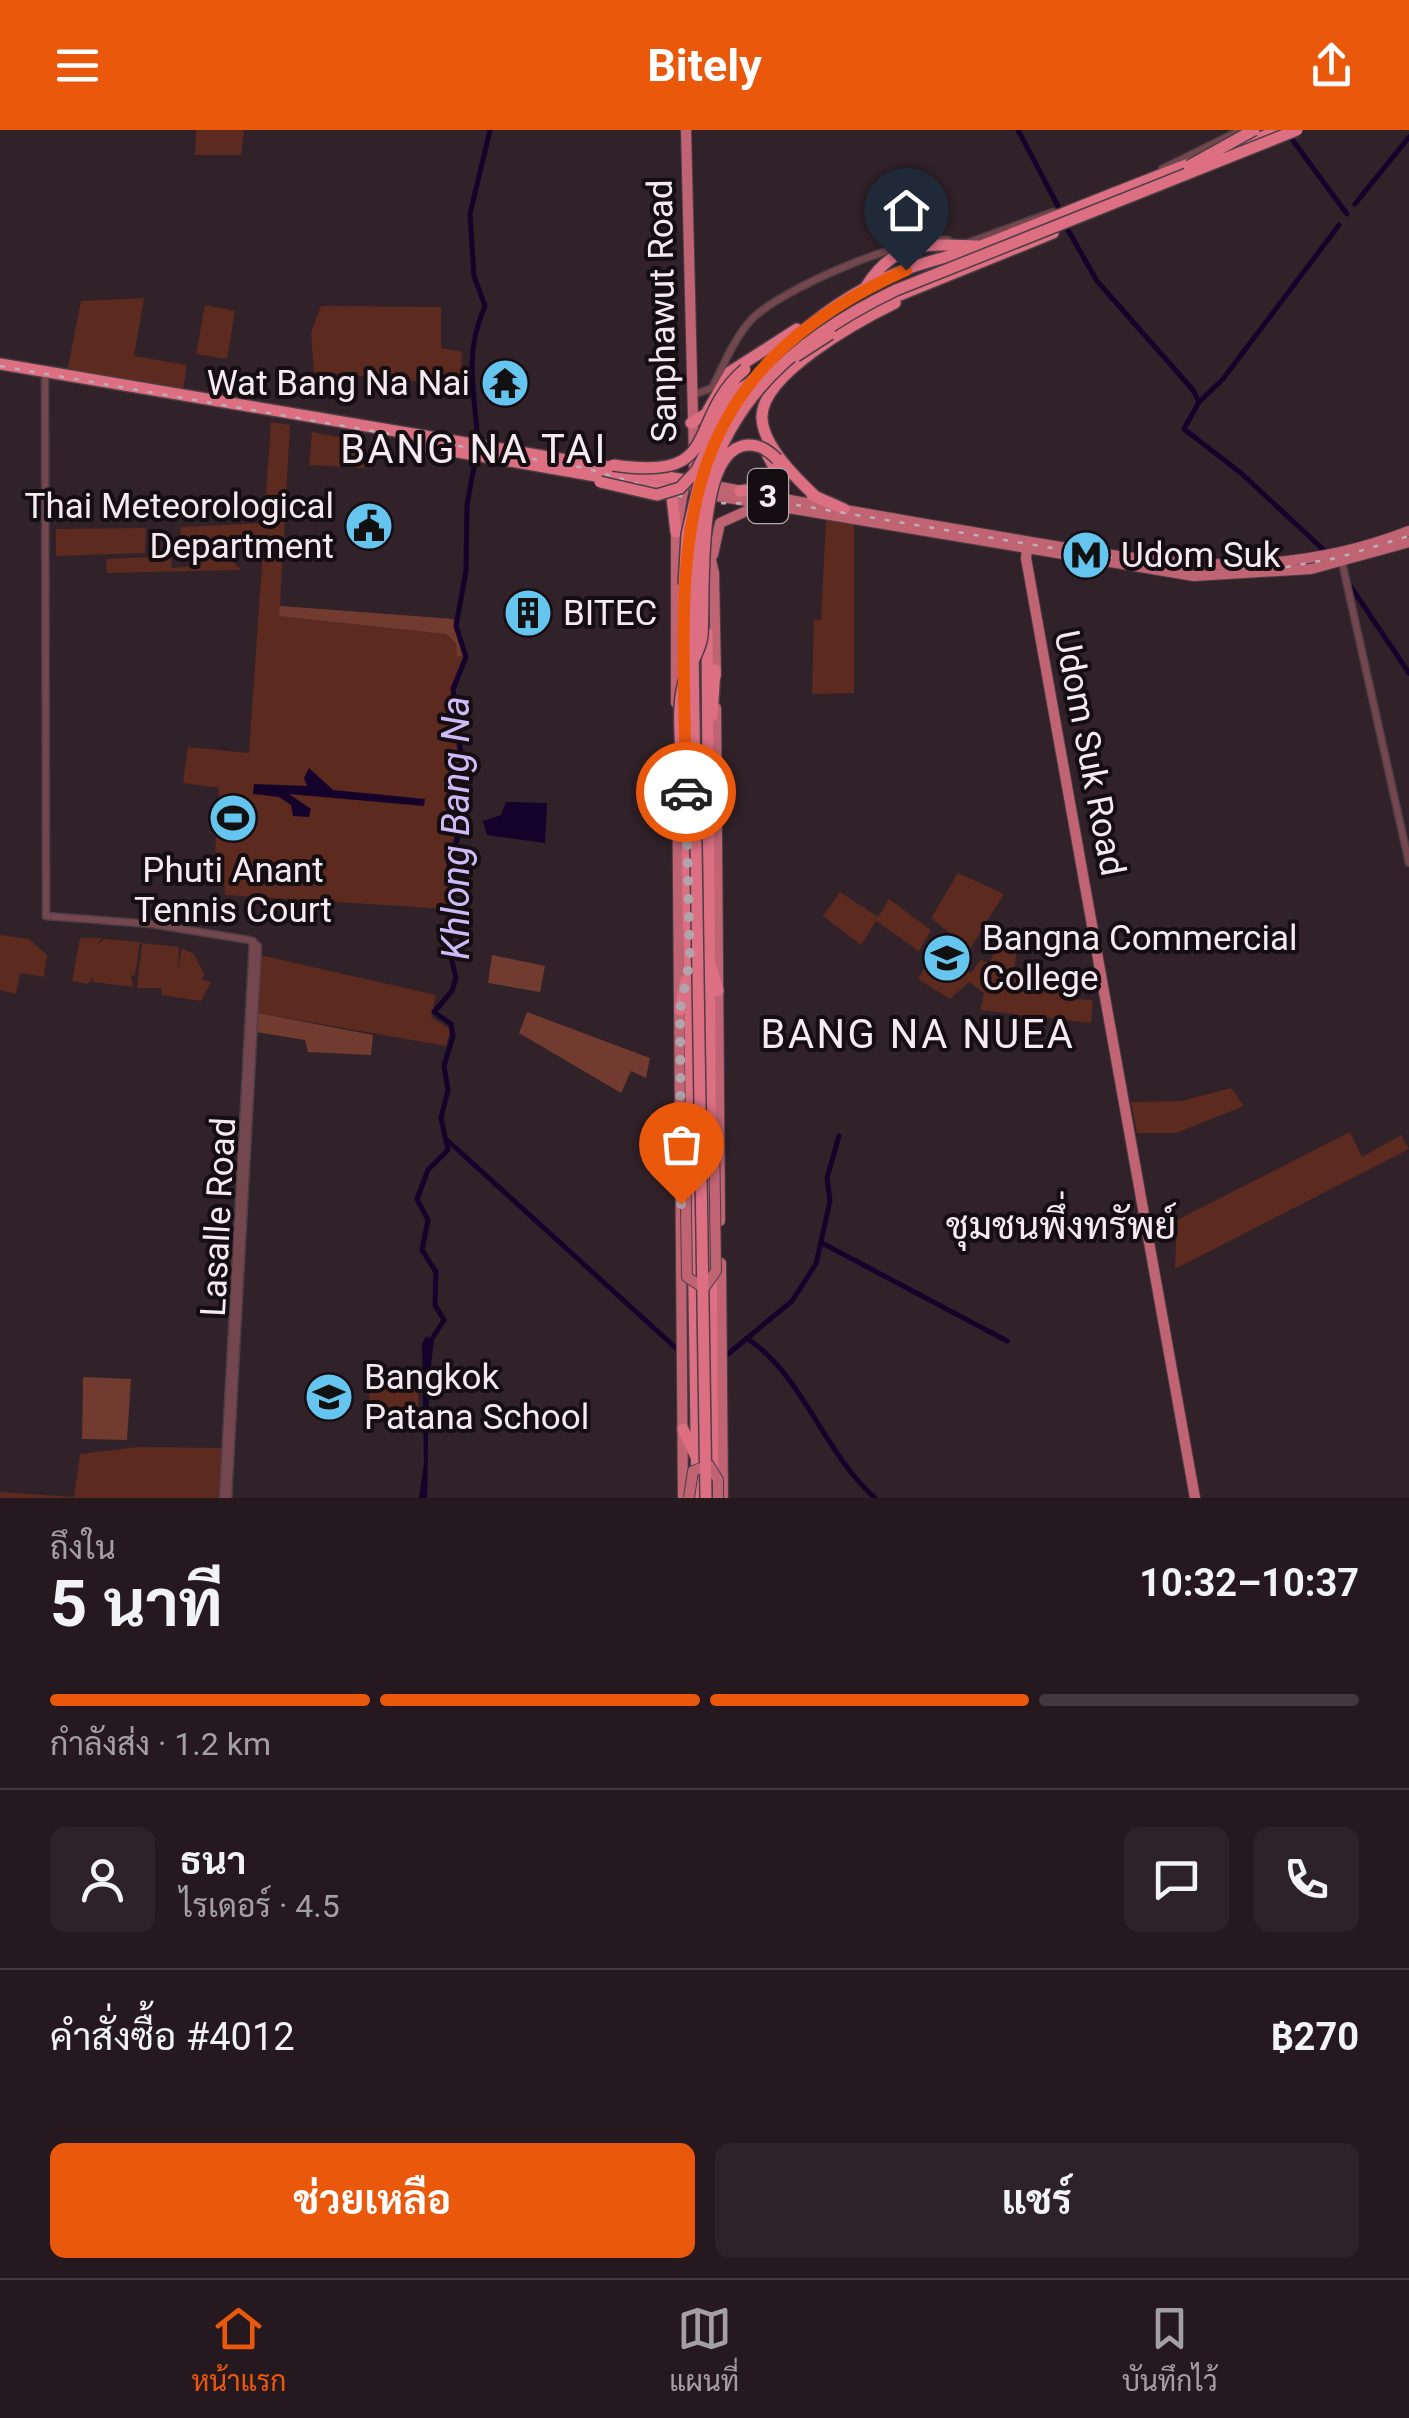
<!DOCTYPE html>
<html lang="th">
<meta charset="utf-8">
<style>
body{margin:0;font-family:Roboto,Sarabun,sans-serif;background:#2d2228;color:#f1f3f6;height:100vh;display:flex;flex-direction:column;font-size:38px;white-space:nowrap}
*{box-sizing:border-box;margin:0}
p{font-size:32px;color:#a3a0a4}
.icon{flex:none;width:55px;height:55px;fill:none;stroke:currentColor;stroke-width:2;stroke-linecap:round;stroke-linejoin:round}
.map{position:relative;height:1368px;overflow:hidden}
.side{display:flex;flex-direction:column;background:#25191f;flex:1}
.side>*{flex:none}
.pin{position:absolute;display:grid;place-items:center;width:85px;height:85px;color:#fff;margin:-102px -42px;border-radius:50% 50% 50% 0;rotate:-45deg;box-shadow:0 0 10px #0007}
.pin .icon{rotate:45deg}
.courier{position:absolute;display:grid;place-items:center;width:100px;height:100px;margin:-50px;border:8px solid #ea580c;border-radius:50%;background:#fff;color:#222;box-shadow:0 2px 12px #0007}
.head em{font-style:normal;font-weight:700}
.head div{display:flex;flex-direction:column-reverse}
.head{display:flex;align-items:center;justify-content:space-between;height:170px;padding:0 50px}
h1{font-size:65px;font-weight:700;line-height:75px}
.bar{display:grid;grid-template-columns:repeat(4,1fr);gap:15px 10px;align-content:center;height:120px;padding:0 50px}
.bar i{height:12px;border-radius:8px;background:#42383d}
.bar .on{background:#ea580c}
.bar p{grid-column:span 4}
.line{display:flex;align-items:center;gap:25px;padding:0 50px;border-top:2px solid #42383d}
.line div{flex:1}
.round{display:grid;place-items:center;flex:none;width:105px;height:105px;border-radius:15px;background:#2d2228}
.primary-button{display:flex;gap:20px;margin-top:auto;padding:20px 50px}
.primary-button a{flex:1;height:115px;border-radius:15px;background:#ea580c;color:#fff;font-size:40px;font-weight:700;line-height:115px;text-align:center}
.primary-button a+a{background:#2d2228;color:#f1f3f6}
header{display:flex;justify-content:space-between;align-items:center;height:130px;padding:0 50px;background:#ea580c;color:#fff;font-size:45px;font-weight:700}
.tabs{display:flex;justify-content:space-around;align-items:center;height:140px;border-top:2px solid #42383d;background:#25191f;font-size:28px;color:#a3a0a4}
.tabs a{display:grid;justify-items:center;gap:5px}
.tabs .on{color:#ea580c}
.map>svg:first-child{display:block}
</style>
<header><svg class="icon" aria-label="menu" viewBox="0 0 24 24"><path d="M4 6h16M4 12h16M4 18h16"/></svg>Bitely<svg class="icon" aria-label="share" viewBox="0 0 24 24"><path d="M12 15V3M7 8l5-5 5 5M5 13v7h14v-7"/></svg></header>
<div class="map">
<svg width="1409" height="1368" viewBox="0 0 1409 1368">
<rect width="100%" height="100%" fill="#312129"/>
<!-- green -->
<path fill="#5c2a1f" d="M196,0H244L241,25H195Z
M144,168L134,226L187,235L183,261L67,242L81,171Z
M205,175L235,181L227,229L196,224Z
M321,176L441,177V218L462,222L460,255L314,242L311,203Z
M271,292L290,295L280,476L453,489L464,525L451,557V590L462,645L454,674L455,704L446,731L451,761L446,779L225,765L222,723L215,722L219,658L183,653L188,617L249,623L263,420L255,415L182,421L180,397L264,393Z
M312,302L365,312L364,338L309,335Z
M826,390L854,394V563L812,564L814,489L821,490Z
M146,398L145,423L56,426V399Z
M226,424L241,440L107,443L106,429L171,426L172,438L192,436L196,425Z
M958,743L1004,764L970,819L931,788Z
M840,762L878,787L889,769L931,800L919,821L876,791L861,815L823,786Z
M0,805L29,809L47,825L44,847L20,843L16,864L0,860Z
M1003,805C1020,811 1016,826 1014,841L1069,847L1071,869L1093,870L1091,893L980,880L984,863L969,852L950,869L918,849L934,822L971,843L980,830L989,833Z
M80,808H102L97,815L104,809L140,812L135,845L131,846L133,857L93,852V847L88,854L72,851Z
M142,813L179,817L178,840L182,818L194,824L204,844L202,850L211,852L201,871L162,865L161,858H137Z
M260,825L436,865L431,887L450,899L446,916L258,883Z
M1231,958L1244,976L1176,1003H1137L1131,972L1181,971Z
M1350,1002L1362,1027L1401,1005L1409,1019L1175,1139L1177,1090Z
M370,1252L418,1254V1280L368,1284Z
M138,1317L223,1318L220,1368H0V1362L74,1367L80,1324Z"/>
<!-- forest -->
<path fill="#713b2f" d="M280,476L453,489L462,525L457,527L456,513L446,504L279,486Z
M492,825L545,836L540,862L488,853Z
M527,882L650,928L646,948L631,941L621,963L519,903Z
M258,883L373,905L371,925L308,922L305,910L256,902Z
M83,1247L131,1249L127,1310L82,1309Z"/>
<!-- water -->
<path fill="#15022b" d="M309,638L333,660L425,669L424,676L289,664L311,679L309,687L293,686L291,675L279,667L253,664L254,654L307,656L304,648Z
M506,672L547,673L545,713L487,705L483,691L501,685Z
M426,1206L434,1211C426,1263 429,1316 427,1368H419L424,1334L422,1214Z"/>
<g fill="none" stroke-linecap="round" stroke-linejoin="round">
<!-- canal -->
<path stroke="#15022b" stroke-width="5" d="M1018,0L1058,76
M1291,8L1347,84
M1355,74L1409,7
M1068,100L1097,151L1193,260L1199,272L1184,299L1241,343L1326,422
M1199,272L1223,249L1339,95
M478,314C475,263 463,225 485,176L474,146L470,84L490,0
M1351,457L1409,543
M447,1010L677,1219
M822,1113L1007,1211
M748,1209C803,1246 824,1323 875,1368
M428,1215L444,1190L435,1175L436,1142L422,1120L428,1090L417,1069L428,1040L448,1020L441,988L448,960L444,936L453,906L451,894L434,882L452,861L456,848L450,823L453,759L449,732L459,704L456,678L464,649L453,559L466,527L456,496L466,441L467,375L476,325
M728,1224L792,1171L816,1134L830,1071L827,1048L839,1006"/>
<!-- minor casing -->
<g stroke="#4d3d45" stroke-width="9">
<path id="minor" d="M1162,39L1241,0
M970,112L1053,82
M45,250L46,786L151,794L249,810L258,816L228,1368
M693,265L712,258C724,235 733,210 751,190C779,160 908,104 948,110
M1342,432L1409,733
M223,1368L253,811"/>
</g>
<!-- major casing -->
<g stroke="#4d3d45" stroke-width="12">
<path id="major" d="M686,0L695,369
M710,355C805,373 901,390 996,406C1142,431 1266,457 1409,401
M704,364L1194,446L1311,439L1409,412
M1028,412L1026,428L1195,1368
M707,414L714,443L716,546
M713,425L720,393L760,375
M676,573V402L685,351
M716,578L720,1091
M677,625L683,1368
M721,1133L723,1368"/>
</g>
<!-- highway casing -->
<g stroke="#4d3d45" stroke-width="14">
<path id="highway" d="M1219,23L1281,0
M867,155C896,110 929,114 977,116
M885,171L1053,103
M0,234L685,350
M691,293L706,284L730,242L797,199
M723,296C765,226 827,170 904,140C930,130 958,125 984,115C1055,87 1125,58 1197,31
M418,315L676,360
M671,359L676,402
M740,361L773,356L776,341L768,326
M812,365L844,379
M815,366C796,348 764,317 762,289C759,245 860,190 895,173
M684,455L685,550
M707,503L713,1368
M712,586L715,540
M686,624L697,1368
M711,837L718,861
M680,880L686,850
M683,1299L695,1325"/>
</g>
<!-- minor -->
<use href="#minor" stroke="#74474e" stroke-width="6"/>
<!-- major -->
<use href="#major" stroke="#c06474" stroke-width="10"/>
<!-- highway -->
<use href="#highway" stroke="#dd6f83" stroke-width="11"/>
<!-- rail -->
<path stroke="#bcafb5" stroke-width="2.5" stroke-dasharray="5 10" stroke-linecap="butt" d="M0,236L585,338L704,373L791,374L1171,438L1286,437L1337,428L1409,406"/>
<!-- major-bridge casing -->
<g stroke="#4d3d45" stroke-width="12" stroke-linecap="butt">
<path id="major-bridge" d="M685,1007L687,1147L704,1158L716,1141L714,1004
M689,1368L693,1341L709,1335L718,1350V1368"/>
</g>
<!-- highway-bridge casing -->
<g stroke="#4d3d45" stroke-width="14" stroke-linecap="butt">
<path id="highway-bridge" d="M1189,36L1254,0
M796,226L830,204
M613,335C726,352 684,292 745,239
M600,352L657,365L680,358L697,340L734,263L775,237
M684,455L687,404L702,341
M681,633C681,608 677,580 683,556C686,538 700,525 702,506C705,468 695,329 742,316C756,312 767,319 777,329
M706,1368L692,455C695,306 766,222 896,160L1297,0"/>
</g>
<!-- major-bridge -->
<use href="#major-bridge" stroke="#c06474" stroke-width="10"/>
<!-- highway-bridge -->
<use href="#highway-bridge" stroke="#dd6f83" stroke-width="11"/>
</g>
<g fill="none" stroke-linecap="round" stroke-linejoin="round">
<!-- done -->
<path stroke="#b1a4aa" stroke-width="10" stroke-dasharray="0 18" d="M681,1074L680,880L690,830L686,662"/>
<!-- route -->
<path stroke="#ea580c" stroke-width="12" d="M686,662C683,426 653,254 906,140"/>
</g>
<!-- icons -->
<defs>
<g id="temple-disc" transform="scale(2.5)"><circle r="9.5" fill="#65c5ee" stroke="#140d11"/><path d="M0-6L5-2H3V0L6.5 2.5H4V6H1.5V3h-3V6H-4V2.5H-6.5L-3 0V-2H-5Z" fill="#111"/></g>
<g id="civic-disc" transform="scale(2.5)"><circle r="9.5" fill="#65c5ee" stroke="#140d11"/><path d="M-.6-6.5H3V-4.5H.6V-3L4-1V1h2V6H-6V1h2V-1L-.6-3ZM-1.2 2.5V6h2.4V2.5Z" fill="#111"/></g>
<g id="metro-disc" transform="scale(2.5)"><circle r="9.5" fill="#65c5ee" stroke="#140d11"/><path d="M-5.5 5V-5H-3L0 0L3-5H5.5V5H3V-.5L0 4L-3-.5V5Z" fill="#111"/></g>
<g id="building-disc" transform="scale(2.5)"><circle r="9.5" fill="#65c5ee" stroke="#140d11"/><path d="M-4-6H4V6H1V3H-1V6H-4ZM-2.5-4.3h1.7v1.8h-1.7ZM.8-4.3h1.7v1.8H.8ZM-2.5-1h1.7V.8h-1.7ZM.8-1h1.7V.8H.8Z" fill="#111"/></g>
<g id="stadium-disc" transform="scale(2.5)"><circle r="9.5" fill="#65c5ee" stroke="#140d11"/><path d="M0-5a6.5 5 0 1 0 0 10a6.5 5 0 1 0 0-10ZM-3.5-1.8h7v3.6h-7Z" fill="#111"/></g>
<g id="university-disc" transform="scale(2.5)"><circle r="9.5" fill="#65c5ee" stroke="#140d11"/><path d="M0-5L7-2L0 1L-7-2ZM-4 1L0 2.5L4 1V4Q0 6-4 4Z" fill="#111"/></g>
<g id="school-disc" transform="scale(2.5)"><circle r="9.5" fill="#65c5ee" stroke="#140d11"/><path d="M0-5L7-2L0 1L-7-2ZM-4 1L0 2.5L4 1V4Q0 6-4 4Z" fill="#111"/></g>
</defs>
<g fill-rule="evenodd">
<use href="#temple-disc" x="505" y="253"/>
<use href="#civic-disc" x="369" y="396"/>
<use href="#metro-disc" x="1086" y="425"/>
<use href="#building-disc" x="528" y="483"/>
<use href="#stadium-disc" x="233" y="688"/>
<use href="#university-disc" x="947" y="828"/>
<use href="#school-disc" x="329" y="1267"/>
</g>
<g text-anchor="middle" stroke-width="8" stroke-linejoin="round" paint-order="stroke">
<!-- shield labels -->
<rect fill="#140d11" stroke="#b2a8ad" stroke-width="2.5" x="748" y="339" width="40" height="54" rx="8"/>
<g font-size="32" font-weight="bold" fill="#f6eaf0">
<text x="768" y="377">3</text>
</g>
<!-- street labels -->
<g font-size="35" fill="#f6eaf0" stroke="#140d11">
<text transform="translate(662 181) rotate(-91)" y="12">Sanphawut Road</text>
<text transform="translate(1090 623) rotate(79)" y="12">Udom Suk Road</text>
<text transform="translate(218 1087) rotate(-87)" y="12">Lasalle Road</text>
</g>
<!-- poi labels -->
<g font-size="35" fill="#f6eaf0" stroke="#140d11" text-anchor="start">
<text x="470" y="265" text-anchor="end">Wat Bang Na Nai</text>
<text x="334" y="388" text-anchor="end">Thai Meteorological<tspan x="334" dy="40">Department</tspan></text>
<text x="1121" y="437">Udom Suk</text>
<text x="563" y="495">BITEC</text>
<text x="233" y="752" text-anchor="middle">Phuti Anant<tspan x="233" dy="40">Tennis Court</tspan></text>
<text x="982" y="820">Bangna Commercial<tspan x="982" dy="40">College</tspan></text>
<text x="364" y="1259">Bangkok<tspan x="364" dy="40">Patana School</tspan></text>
</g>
<!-- water labels -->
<g font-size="38" font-style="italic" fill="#cebaf7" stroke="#140d11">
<text transform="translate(456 698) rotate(-90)" y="13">Khlong Bang Na</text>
</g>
<!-- neighbourhood labels -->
<g font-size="38" fill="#f6eaf0" stroke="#140d11">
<text x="1061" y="1109">ชุมชนพึ่งทรัพย์</text>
</g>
<!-- quarter labels -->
<g font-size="40" letter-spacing="2.5" fill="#f6eaf0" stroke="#140d11">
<text x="474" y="333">BANG NA TAI</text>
<text x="918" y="918">BANG NA NUEA</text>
</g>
</g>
</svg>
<div class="pin" style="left:681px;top:1074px;background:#ea580c"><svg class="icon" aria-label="bag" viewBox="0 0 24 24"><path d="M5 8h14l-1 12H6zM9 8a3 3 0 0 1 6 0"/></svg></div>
<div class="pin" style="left:906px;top:140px;background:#1f2937"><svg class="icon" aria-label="home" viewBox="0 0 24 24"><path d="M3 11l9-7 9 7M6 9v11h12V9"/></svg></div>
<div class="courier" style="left:686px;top:662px"><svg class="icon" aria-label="car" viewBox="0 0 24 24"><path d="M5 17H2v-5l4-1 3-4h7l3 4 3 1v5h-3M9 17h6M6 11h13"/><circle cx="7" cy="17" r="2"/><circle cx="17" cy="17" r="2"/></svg></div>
</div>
<section class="side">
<div class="head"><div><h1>5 นาที</h1><p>ถึงใน</p></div><em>10:32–10:37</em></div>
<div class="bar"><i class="on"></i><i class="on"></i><i class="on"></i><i></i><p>กำลังส่ง · 1.2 km</p></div>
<div class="line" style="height:180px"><a class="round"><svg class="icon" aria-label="person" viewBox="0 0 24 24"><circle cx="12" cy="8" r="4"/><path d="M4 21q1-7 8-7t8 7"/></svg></a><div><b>ธนา</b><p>ไรเดอร์ · 4.5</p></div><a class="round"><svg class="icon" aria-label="chat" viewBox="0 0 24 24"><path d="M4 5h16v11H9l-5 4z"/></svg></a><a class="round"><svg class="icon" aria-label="phone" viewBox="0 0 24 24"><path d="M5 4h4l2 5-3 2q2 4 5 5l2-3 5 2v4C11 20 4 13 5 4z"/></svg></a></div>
<div class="line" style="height:130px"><div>คำสั่งซื้อ #4012</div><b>฿270</b></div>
<div class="primary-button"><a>ช่วยเหลือ</a><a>แชร์</a></div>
</section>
<nav class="tabs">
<a class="on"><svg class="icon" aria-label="home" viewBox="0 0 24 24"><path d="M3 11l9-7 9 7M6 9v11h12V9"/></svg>หน้าแรก</a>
<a><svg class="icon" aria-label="map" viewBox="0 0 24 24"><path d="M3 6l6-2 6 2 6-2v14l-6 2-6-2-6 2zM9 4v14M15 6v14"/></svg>แผนที่</a>
<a><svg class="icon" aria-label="saved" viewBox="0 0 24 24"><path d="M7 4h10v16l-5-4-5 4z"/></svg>บันทึกไว้</a>
</nav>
